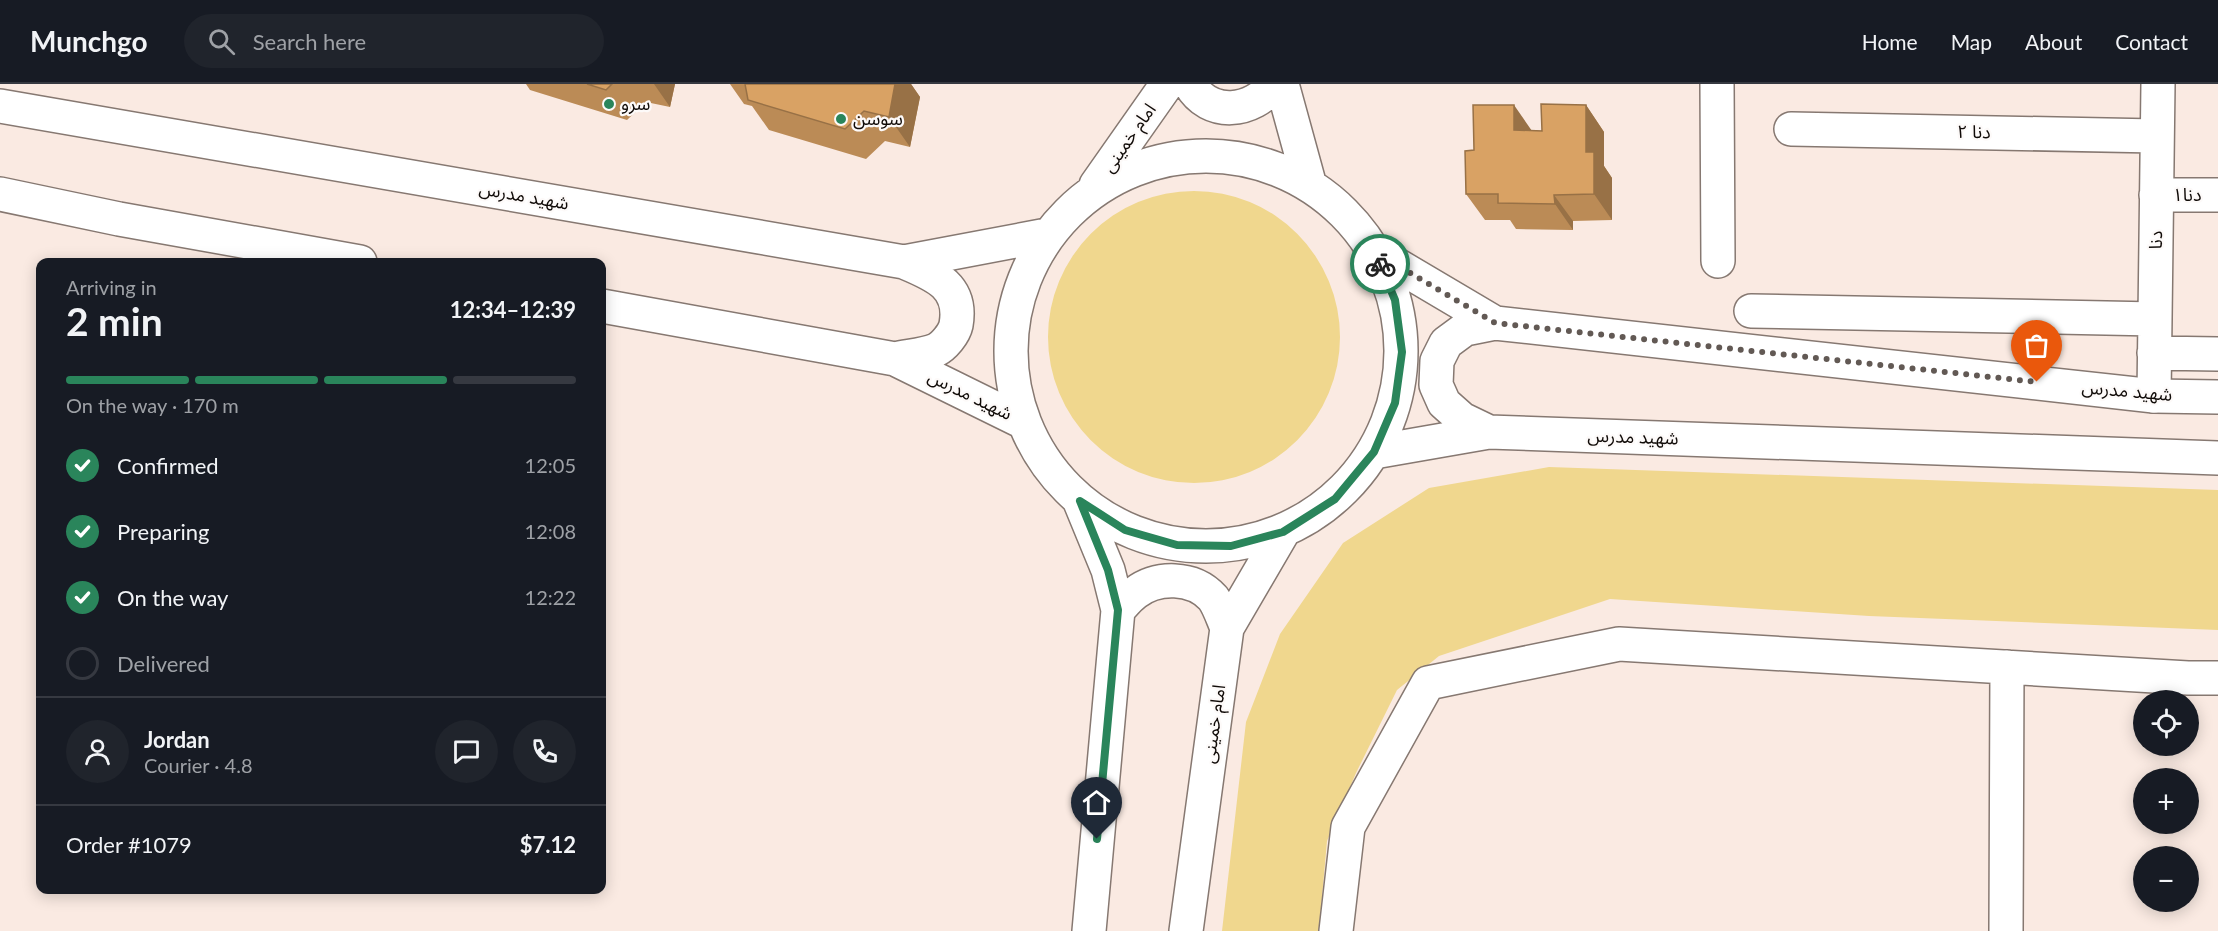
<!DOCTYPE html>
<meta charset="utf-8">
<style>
body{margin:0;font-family:Lato,"Noto Sans Arabic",sans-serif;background:#20242c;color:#f1f3f6;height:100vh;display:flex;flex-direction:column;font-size:22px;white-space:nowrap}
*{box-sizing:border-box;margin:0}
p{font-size:20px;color:#9ea1a6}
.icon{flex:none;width:33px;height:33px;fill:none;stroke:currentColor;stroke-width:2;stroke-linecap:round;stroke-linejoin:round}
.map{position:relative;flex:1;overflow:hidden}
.side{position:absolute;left:36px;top:174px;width:570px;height:636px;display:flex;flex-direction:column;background:#171b24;border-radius:12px;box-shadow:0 3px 15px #0003}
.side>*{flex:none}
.controls{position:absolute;left:2133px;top:606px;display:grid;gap:12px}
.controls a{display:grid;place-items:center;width:66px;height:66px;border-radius:50%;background:#171b24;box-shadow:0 3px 15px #0003;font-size:30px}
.pin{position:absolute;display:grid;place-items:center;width:51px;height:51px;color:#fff;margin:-62px -26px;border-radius:50% 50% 50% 0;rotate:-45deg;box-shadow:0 0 6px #0007}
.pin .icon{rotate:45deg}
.courier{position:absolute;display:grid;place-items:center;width:60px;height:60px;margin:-30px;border:4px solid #2a855b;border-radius:50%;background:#fff;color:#222;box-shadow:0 2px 8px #0007}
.headline em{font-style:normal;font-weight:700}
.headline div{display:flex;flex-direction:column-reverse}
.headline{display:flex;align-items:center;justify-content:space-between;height:102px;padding:0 30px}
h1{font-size:39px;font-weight:700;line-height:45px}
.bar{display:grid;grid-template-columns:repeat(4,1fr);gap:9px 6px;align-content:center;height:72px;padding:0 30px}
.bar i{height:8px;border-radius:4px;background:#363941}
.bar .selected{background:#2a855b}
.bar p{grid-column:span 4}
.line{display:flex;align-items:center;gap:15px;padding:0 30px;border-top:2px solid #363941}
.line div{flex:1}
.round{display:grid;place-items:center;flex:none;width:63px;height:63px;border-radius:32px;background:#20242c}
ol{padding:0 30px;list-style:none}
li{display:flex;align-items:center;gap:18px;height:66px}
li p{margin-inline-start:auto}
li .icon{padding:6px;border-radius:50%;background:#2a855b;color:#fff;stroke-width:4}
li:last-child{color:#9ea1a6}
li i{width:33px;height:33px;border:3px solid #363941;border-radius:50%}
header{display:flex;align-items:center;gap:36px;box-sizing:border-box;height:84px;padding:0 30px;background:#171b24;border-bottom:2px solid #363941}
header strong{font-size:28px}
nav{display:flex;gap:33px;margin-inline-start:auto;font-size:21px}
.search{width:420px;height:54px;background:#20242c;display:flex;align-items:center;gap:15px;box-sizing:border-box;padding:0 21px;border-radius:33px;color:#9ea1a6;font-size:22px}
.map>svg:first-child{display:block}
</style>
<header>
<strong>Munchgo</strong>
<div class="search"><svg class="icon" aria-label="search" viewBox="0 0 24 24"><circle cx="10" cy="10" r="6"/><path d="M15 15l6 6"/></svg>Search here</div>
<nav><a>Home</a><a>Map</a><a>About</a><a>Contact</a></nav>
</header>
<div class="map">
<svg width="2218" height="847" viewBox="0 0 2218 847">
<rect width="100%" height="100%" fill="#faeae2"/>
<!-- green -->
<path fill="#f0d78e" d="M1048 253a146 146 0 1 1 292 0a146 146 0 1 1-292 0Z
M1549,383L2218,406V546L1869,532L1610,515L1439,572L1397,606L1356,689L1327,757L1319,847H1222L1246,638L1280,550L1343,459L1429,404Z"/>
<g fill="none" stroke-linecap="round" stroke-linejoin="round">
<!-- minor casing -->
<g stroke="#867871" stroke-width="36">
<path id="minor" d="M1717,0L1718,177
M1791,45L2156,52
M2156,111H2218
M1751,227L2155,235
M2154,269L2218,270
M2154,312L2158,0
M1336,847L1348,743L1428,599L1619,560L2188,594H2218
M2006,847L2007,583"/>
</g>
<!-- major casing -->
<g stroke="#867871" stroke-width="36">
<path id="major" d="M1190,0C1209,34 1253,29 1274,0
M1282,0L1310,102
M0,22L904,178L1047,151
M1011 267a195 195 0 1 1 390 0a195 195 0 1 1-390 0Z
M1096,101L1167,0
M0,110L119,135L360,178
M1375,168L1495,239L2154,312L2218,313
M602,222L895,275L1021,337
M895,275C908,272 924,271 936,266C944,262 954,250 956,241C963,202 935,191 904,178
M1489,348L1462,335L1444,319L1436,301L1437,277L1446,259L1465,245L1495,239
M1374,368L1489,348L2218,374
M1080,418L1108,486L1118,526L1089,847
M1118,526C1123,521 1128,514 1135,509C1157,492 1193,492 1213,514C1219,522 1223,535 1227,544
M1186,847L1227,544L1283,448"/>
</g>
<!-- minor -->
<use href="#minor" stroke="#fff" stroke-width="33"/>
<!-- major -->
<use href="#major" stroke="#fff" stroke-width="33"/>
</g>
<!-- wall -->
<path fill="#bb8b56" d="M526,0H675L670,23L646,18L627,36L530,6Z
M730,0H911L920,13L910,63L885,57L866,75L769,46L752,22L744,20Z
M1586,21L1604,48V82L1612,94V136L1573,137V146L1516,145L1510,136H1485L1466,110L1474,66L1532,46L1542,47Z"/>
<!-- shaded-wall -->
<path fill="#987146" d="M654,0H675L670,23Z
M895,0H911L920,13L910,63L889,33Z
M1514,21L1532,47L1514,46Z
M1586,21L1604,48V82L1612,94V136L1594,110L1586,68Z
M1554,111L1573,137V146L1555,120Z"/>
<!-- building -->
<path fill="#d9a264" stroke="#987146" stroke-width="1.5" d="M587,0H612L606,6Z
M745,0H895L889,33L864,27L845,45L748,16Z
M1541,20L1586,21V68H1594V110L1554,111L1555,120L1498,119V110H1466L1465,67L1474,66L1473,21H1514V46L1542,47Z"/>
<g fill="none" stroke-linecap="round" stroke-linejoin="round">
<!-- done -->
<path stroke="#625954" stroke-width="6" stroke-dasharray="0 10.8" d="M1380,180L1375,168L1495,239L2037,298"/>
<!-- route -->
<path stroke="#2a855b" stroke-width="8" d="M1097,755L1118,526L1108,486L1080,417L1125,446L1142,451L1177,461L1231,462L1283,448L1335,415L1374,368L1395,319L1402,268L1395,216L1380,180"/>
</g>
<!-- markers -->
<g fill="#2a855b" stroke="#fdfaf9" stroke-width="2">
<circle cx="609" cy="20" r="6"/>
<circle cx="841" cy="35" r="6"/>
</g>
<g text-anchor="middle" stroke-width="4.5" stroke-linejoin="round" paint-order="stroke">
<!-- poi labels -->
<g font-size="18" fill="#100b08" stroke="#fdfaf9" text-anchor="start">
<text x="621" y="26">سرو</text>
<text x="853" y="41">سوسن</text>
</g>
<!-- street labels -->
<g font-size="18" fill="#100b08" stroke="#fdfaf9">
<text transform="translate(1974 48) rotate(1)" y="6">دنا ۲</text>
<text transform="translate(1129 54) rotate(-55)" y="6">امام خمینی</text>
<text x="2187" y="117">دنا۱</text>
<text transform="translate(524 112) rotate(10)" y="6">شهید مدرس</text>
<text transform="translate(2156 156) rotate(-89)" y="6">دنا</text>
<text transform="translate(2127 307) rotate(5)" y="6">شهید مدرس</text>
<text transform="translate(970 311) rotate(26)" y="6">شهید مدرس</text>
<text transform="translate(1633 353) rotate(2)" y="6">شهید مدرس</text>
<text transform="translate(1214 640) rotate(-82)" y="6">امام خمینی</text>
</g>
</g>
</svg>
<div class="controls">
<a><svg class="icon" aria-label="locate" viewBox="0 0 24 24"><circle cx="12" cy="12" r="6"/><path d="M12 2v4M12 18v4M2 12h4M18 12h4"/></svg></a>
<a>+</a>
<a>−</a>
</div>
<div class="pin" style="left:2037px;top:298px;background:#ea580c"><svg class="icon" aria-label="bag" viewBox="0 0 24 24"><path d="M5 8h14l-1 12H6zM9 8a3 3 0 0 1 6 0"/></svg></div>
<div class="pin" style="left:1097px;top:755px;background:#1f2937"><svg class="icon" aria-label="home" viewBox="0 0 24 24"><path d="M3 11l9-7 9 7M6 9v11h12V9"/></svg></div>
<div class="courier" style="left:1380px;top:180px"><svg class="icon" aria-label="bike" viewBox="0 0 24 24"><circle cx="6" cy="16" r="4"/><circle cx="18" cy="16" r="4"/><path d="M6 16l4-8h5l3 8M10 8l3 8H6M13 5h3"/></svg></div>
<section class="side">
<div class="headline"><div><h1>2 min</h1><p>Arriving in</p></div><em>12:34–12:39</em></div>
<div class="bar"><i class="selected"></i><i class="selected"></i><i class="selected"></i><i></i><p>On the way · 170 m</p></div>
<ol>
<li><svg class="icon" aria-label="check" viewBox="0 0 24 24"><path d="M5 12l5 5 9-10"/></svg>Confirmed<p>12:05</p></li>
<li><svg class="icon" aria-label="check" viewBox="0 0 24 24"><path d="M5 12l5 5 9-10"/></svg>Preparing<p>12:08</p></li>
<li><svg class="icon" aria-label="check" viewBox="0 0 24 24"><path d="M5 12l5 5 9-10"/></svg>On the way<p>12:22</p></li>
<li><i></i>Delivered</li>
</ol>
<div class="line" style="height:108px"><a class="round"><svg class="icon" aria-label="person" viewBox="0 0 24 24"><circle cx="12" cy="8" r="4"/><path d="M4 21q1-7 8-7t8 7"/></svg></a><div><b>Jordan</b><p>Courier · 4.8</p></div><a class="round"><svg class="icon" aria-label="chat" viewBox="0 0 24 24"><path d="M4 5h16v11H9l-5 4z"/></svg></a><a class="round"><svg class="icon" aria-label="phone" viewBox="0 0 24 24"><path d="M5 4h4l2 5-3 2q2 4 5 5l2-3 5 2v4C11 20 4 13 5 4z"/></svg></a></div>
<div class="line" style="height:78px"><div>Order #1079</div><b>$7.12</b></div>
</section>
</div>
